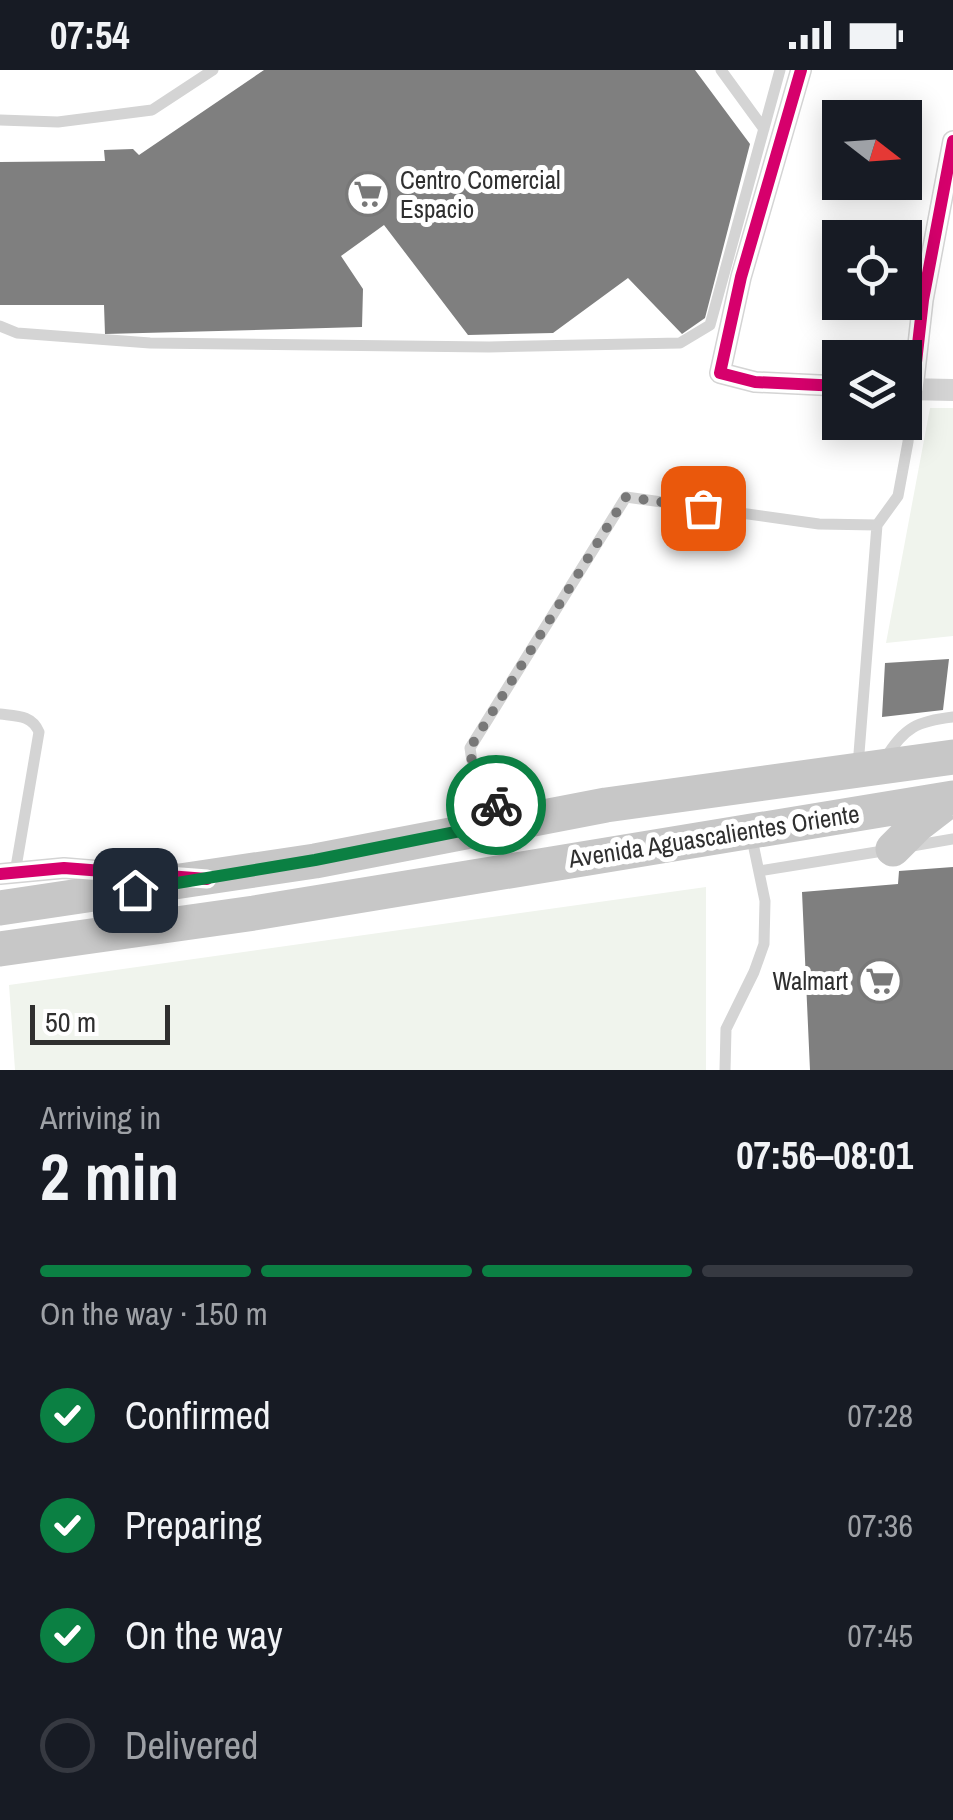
<!DOCTYPE html>
<meta charset="utf-8">
<style>
body{margin:0;font-family:"Archivo Narrow",sans-serif;background:#20242c;color:#f1f3f6;height:100vh;display:flex;flex-direction:column;font-size:38px;white-space:nowrap}
*{box-sizing:border-box;margin:0}
p{font-size:32px;color:#9ea1a6}
.icon{flex:none;width:55px;height:55px;fill:none;stroke:currentColor;stroke-width:2;stroke-linecap:round;stroke-linejoin:round}
.map{position:relative;height:1000px;overflow:hidden}
.side{display:flex;flex-direction:column;background:#171b24;flex:1}
.side>*{flex:none}
.needle{width:65px;rotate:107deg}
.fabs{position:absolute;left:822px;top:30px;display:grid;gap:20px}
.fabs a{display:grid;place-items:center;width:100px;height:100px;border-radius:0px;background:#171b24;box-shadow:0 5px 25px #0003;font-size:50px}
.scale{position:absolute;left:30px;bottom:25px;width:140px;box-sizing:border-box;padding-left:10px;border:5px solid #2f2f2f;border-top:0;font-size:28px;line-height:35px;white-space:nowrap;color:#2f2f2f;-webkit-text-stroke:8px #fff;paint-order:stroke}
.pin{position:absolute;display:grid;place-items:center;width:85px;height:85px;color:#fff;margin:-42px;border-radius:20px;box-shadow:0 5px 15px #0006}
.courier{position:absolute;display:grid;place-items:center;width:100px;height:100px;margin:-50px;border:8px solid #0b8043;border-radius:50%;background:#fff;color:#222;box-shadow:0 2px 12px #0007}
.overview em{font-style:normal;font-weight:700}
.overview div{display:flex;flex-direction:column-reverse}
.overview{display:flex;align-items:center;justify-content:space-between;height:170px;padding:0 40px}
h1{font-size:65px;font-weight:700;line-height:75px}
.bar{display:grid;grid-template-columns:repeat(4,1fr);gap:15px 10px;align-content:center;height:120px;padding:0 40px}
.bar i{height:12px;border-radius:8px;background:#363941}
.bar .on{background:#0b8043}
.bar p{grid-column:span 4}
ol{padding:0 40px;list-style:none}
li{display:flex;align-items:center;gap:30px;height:110px}
li p{margin-inline-start:auto}
li .icon{padding:10px;border-radius:50%;background:#0b8043;color:#fff;stroke-width:4}
li:last-child{color:#9ea1a6}
li i{width:55px;height:55px;border:5px solid #363941;border-radius:50%}
.status{display:flex;justify-content:space-between;align-items:center;height:70px;padding:0 50px;background:#171b24;direction:ltr}
.status svg{height:28px;fill:currentColor}
.map>svg:first-child{display:block}
</style>
<div class="status"><b>07:54</b><svg viewBox="0 0 49 12"><path d="M0 12V9h3v3zM5 12V6h3v6zM10 12V3h3v9zM15 12V0h3v12zM26 1h20v11H26zM47 4h2v5h-2z"/></svg></div>
<div class="map">
<svg width="953" height="1000" viewBox="0 0 953 1000">
<rect width="100%" height="100%" fill="#fff"/>
<!-- green -->
<path fill="#f0f4ed" d="M930,338H953V566L886,573Z
M706,817V1000H15L9,915Z"/>
<!-- building -->
<path fill="#7f7f7f" d="M264,0H695L750,74L705,248L682,264L628,208L553,263L468,265L384,155L341,186L363,219L362,257L105,264L104,235H0V92L105,91L104,80L133,79L139,85Z
M949,589L943,640L882,647L885,593Z
M953,797V1000H810L802,822L898,814L899,801Z"/>
<g fill="none" stroke-linecap="round" stroke-linejoin="round">
<!-- lane -->
<path stroke="#d4d4d4" stroke-width="11" d="M721,0L764,59
M0,50L58,52L152,40L213,0
M0,256L17,263L150,273L489,277L680,273L710,255L780,0
M0,644C17,646 32,645 39,662L15,803
M885,689C904,657 918,651 953,647
M858,696L877,455L898,426L908,372L913,319
M509,745C480,723 475,715 470,678L626,427L819,454L877,455
M912,776L953,769
M759,801L889,780
M725,1000L726,959L754,902L764,874L765,831L751,764"/>
<!-- street -->
<path stroke="#d4d4d4" stroke-width="22" d="M801,0L741,207L720,303L755,312L840,316
M905,319L953,320
M913,319L923,230L953,71
M0,804L64,798L148,805"/>
<!-- primary -->
<path stroke="#c7c7c7" stroke-width="35" d="M893,779L917,755L948,731
M0,838L315,791L606,735L953,687
M0,879L254,843L953,728"/>
<!-- cycleway casing -->
<g stroke="#fff" stroke-width="19">
<path id="cycleway" d="M801,0L741,207L720,303L755,312L840,316
M913,319L923,230L953,71
M0,804L64,798L207,809"/>
</g>
<!-- cycleway -->
<use href="#cycleway" stroke="#d6006c" stroke-width="12"/>
</g>
<g fill="none" stroke-linecap="round" stroke-linejoin="round">
<!-- done -->
<path stroke="#787878" stroke-width="10" stroke-dasharray="0 18" d="M496,735C476,720 473,702 470,678L626,427L703,438"/>
<!-- route -->
<path stroke="#0b8043" stroke-width="12" d="M135,820L315,790L516,750L496,735"/>
</g>
<!-- icons -->
<defs>
<g id="supermarket-ring" transform="scale(2.25)"><circle r="9.5" fill="#fff" stroke="#787878" stroke-width="1.5"/><path d="M-6-5.5h2.5l.6 2H6L4.5 2H-2.5L-4.4-4H-6ZM-1.5 3.2a1.3 1.3 0 1 0 .1 0ZM3 3.2a1.3 1.3 0 1 0 .1 0Z" fill="#787878"/></g>
</defs>
<g fill-rule="evenodd">
<use href="#supermarket-ring" x="368" y="124"/>
<use href="#supermarket-ring" x="880" y="911"/>
</g>
<g text-anchor="middle" stroke-width="10" stroke-linejoin="round" paint-order="stroke">
<!-- poi labels -->
<g font-size="25" fill="#2f2f2f" stroke="#fff" text-anchor="start">
<text x="400" y="119">Centro Comercial<tspan x="400" dy="29">Espacio</tspan></text>
<text x="848" y="920" text-anchor="end">Walmart</text>
</g>
<!-- street labels -->
<g font-size="25" fill="#2f2f2f" stroke="#fff">
<text transform="translate(714 766) rotate(-9)" y="9">Avenida Aguascalientes Oriente</text>
</g>
</g>
</svg>
<div class="fabs">
<a><svg class="needle" viewBox="-14 -14 28 28"><path d="M0-13l5 13h-10z" fill="#e53935"/><path d="M0 13l5-13h-10z" fill="#9ea1a6"/></svg></a>
<a><svg class="icon" aria-label="locate" viewBox="0 0 24 24"><circle cx="12" cy="12" r="6"/><path d="M12 2v4M12 18v4M2 12h4M18 12h4"/></svg></a>
<a><svg class="icon" aria-label="layers" viewBox="0 0 24 24"><path d="M12 4l9 5-9 5-9-5zM3 14l9 5 9-5"/></svg></a>
</div>
<div class="scale">50 m</div>
<div class="pin" style="left:703px;top:438px;background:#ea580c"><svg class="icon" aria-label="bag" viewBox="0 0 24 24"><path d="M5 8h14l-1 12H6zM9 8a3 3 0 0 1 6 0"/></svg></div>
<div class="pin" style="left:135px;top:820px;background:#1f2937"><svg class="icon" aria-label="home" viewBox="0 0 24 24"><path d="M3 11l9-7 9 7M6 9v11h12V9"/></svg></div>
<div class="courier" style="left:496px;top:735px"><svg class="icon" aria-label="bike" viewBox="0 0 24 24"><circle cx="6" cy="16" r="4"/><circle cx="18" cy="16" r="4"/><path d="M6 16l4-8h5l3 8M10 8l3 8H6M13 5h3"/></svg></div>
</div>
<section class="side">
<div class="overview"><div><h1>2 min</h1><p>Arriving in</p></div><em>07:56–08:01</em></div>
<div class="bar"><i class="on"></i><i class="on"></i><i class="on"></i><i></i><p>On the way · 150 m</p></div>
<ol>
<li><svg class="icon" aria-label="check" viewBox="0 0 24 24"><path d="M5 12l5 5 9-10"/></svg>Confirmed<p>07:28</p></li>
<li><svg class="icon" aria-label="check" viewBox="0 0 24 24"><path d="M5 12l5 5 9-10"/></svg>Preparing<p>07:36</p></li>
<li><svg class="icon" aria-label="check" viewBox="0 0 24 24"><path d="M5 12l5 5 9-10"/></svg>On the way<p>07:45</p></li>
<li><i></i>Delivered</li>
</ol>
</section>
